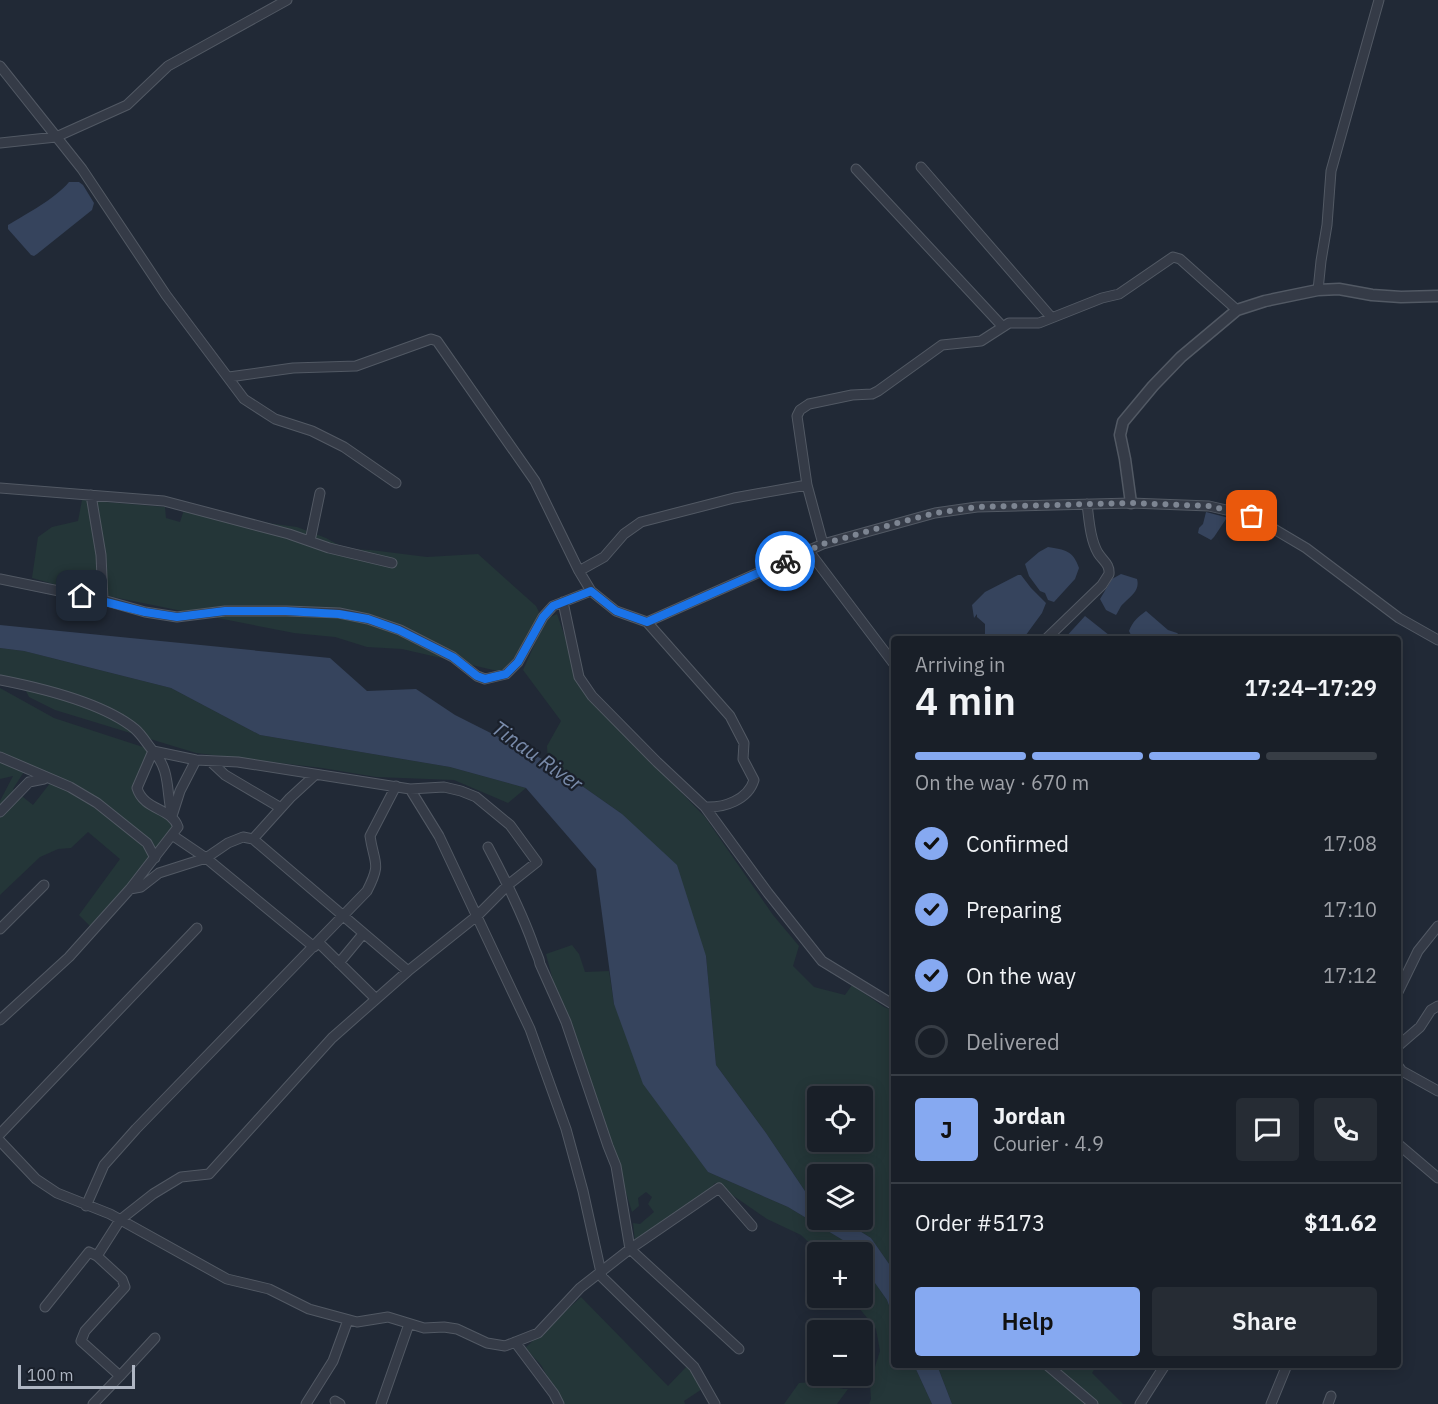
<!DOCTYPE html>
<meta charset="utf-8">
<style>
body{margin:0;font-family:"IBM Plex Sans",sans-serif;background:#262c34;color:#f1f3f6;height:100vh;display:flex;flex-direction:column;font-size:22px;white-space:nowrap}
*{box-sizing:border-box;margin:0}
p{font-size:20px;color:#9fa2a8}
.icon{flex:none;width:33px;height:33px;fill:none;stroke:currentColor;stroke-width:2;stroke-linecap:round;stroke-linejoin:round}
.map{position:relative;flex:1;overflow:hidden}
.drawer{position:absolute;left:891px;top:636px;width:510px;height:732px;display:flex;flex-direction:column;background:#191f28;border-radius:6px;box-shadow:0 3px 15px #0003,0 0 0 2px #373d45}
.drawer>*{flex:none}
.buttons{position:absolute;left:807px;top:1086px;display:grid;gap:12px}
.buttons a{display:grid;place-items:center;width:66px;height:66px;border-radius:6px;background:#191f28;box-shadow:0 3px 15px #0003,0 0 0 2px #373d45;font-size:30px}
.scale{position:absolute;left:18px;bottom:15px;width:117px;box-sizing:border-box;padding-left:6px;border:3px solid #afb6c3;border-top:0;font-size:16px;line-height:21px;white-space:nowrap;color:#afb6c3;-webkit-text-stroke:4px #1a202b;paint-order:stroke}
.pin{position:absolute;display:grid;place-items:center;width:51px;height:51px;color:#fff;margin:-26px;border-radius:12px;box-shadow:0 3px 9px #0006}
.courier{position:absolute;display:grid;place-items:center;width:60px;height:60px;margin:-30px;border:4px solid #1a73e8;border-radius:50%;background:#fff;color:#222;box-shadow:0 2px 8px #0007}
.overview em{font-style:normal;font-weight:600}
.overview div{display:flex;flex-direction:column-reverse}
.overview{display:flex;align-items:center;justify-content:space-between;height:102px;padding:0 24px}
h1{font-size:39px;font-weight:600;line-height:45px}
.bar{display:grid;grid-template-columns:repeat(4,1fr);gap:9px 6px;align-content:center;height:72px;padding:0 24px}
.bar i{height:8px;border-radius:4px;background:#373d45}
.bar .on{background:#86a9f1}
.bar p{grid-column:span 4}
.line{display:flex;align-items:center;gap:15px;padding:0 24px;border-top:2px solid #373d45}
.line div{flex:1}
.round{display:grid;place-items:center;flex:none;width:63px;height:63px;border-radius:6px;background:#262c34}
ol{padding:0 24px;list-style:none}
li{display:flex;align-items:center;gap:18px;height:66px}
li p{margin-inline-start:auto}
li .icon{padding:6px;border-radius:50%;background:#86a9f1;color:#111;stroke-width:4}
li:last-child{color:#9fa2a8}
li i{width:33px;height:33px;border:3px solid #373d45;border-radius:50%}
.cta{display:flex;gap:12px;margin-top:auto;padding:12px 24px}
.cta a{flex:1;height:69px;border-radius:6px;background:#86a9f1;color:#111;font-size:24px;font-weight:600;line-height:69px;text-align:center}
.cta a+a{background:#262c34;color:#f1f3f6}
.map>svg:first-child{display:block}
</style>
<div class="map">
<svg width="1438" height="1404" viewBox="0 0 1438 1404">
<rect width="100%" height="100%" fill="#212936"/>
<!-- green -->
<path fill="#243638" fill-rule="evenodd" d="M82,500L165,507L166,518L180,522L186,504L252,521L297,527L326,538L346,549L371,550L427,557L478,554L536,606L539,612L525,645L502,672L402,649L367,647L335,637L294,633L177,610L64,587L32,578L38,537L52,527L78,521Z
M557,614L571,654L605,714L705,817L773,915L799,946L793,966L814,987L845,995L852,985L884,1007L894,1011V1271L871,1238L842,1220H862V1174H818L817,1204L811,1200L766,1133L716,1065L706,956L622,814L548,762L547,746L561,721L523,670L546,619ZM818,1096H862V1142H818Z
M0,648L24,651L171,688L260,735L450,767L526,788L508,803L454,780L376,777L322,768L196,753L55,710L29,697L24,687L0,678Z
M0,688L54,718L149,749L133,787L176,824L156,848L92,797L0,752Z
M0,762L25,770L13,789L33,805L51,782C80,795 136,830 153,857L91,927L79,915L120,859L88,832L71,848L58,849L40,857L0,895V801L13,776L0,779Z
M572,945L579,954L585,972L609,971L614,1004L708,1172L788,1207L846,1242L853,1252H819L801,1235L767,1219L715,1183L709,1190L635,1242L633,1223L640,1224L654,1212L648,1204L652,1197L646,1192L638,1198L639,1206L632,1212L620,1173L563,1005L553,981L546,954Z
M863,1266L887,1300L894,1319V1365H914L932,1404H869L871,1399L870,1383L880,1351L876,1329L851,1298H862Z
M581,1297L668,1386L689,1364L702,1389L684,1401L685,1404H563L541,1365L525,1348Z
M937,1365H1097L1092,1373L1123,1404H952Z
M812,1382L844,1389H848L837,1404H784L799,1383Z"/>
<!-- water -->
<path fill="#36445d" d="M69,182H79L83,185L94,203L92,210L37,254L34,256L31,255L8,229V225C26,214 55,199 69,182Z
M1206,512L1229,518L1226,519L1214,537L1211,540L1198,533L1199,528L1203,524Z
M1048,547C1065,550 1073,550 1079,568L1075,579L1054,602L1048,600L1045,593L1040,591L1029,576L1025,564L1039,552Z
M1121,574L1137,579C1140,590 1132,595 1124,603C1120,606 1119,611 1116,615L1106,610L1100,599L1112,579Z
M1018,575H1021L1031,588L1046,603L1042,613L1023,639H985V624L977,617V614L974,618L972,605L985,592Z
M1146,611L1168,630L1177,633L1184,639H1133L1129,631C1133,621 1138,617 1146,611Z
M1085,616L1114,639H1064Z
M0,625L330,658L367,691L416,689L455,715L548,762L622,814L677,865L706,956L716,1065L766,1133L811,1200L817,1204L818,1220H842L871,1238L894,1271V1319L887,1300L863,1266L862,1252H853L846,1242L788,1207L708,1172L643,1084L614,1004L596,869L526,788L450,767L260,735L171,688L24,651L0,648Z
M914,1365H937L952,1404H932Z"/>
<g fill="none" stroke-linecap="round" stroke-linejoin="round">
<!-- minor casing -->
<g stroke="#525964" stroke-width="11">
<path id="minor" d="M0,66L82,169L166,295L244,399L275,419L312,431L344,447L396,483
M0,143L56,137L127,105L168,66L287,0
M921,167L1051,317
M856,169L1003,327
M1318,290L1321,261L1327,225L1331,171L1379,0
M0,488L164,501L289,534L329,548L392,563
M91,495L101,555L103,600
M310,541L320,493
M823,544L807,485L797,416L800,410L809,404L852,395L872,394L878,391L942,345L981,341L1009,323H1039L1102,298L1119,294L1173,257L1180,259L1237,310
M808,550L894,664
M579,571L604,557L624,534L641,522L734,498L807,485
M0,579L103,600L145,612L177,617L225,611H287L339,613L368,619L400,630L453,657L477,676L485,679L506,674L518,662L543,617L553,606L591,591L579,571L535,481L437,341L431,339L356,366L293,368L229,377
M591,591L616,611L647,622L823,544L935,513L977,507L1131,503L1209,506L1252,516L1306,548L1399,618L1438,640
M563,602L579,677L592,696L657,762L705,807L768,893L822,961L894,1005
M647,622L730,716L744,743L743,759L754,780C748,800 724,808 705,807
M1046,639L1102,585L1109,574C1110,564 1103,561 1098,553C1090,539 1089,519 1087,504
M0,680C41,688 103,703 135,729C142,735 147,744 153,751L196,760L238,762L410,789L444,787L461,791L476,797L510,825L537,862L508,885L478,915L408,971L332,1038L209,1174L181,1177L153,1194L120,1220L97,1256L122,1279L125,1287L85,1331L81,1341L120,1376L93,1404
M0,757L70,787L97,803L147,843L155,858
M210,761L225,775L281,808
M410,789L439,836L530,1029L566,1129L583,1191L602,1277L694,1367L715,1404
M0,812L29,782L44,779
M172,835L206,858L314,947
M253,839L408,971
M488,847C505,879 522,912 534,947C536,953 539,957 540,964L566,1022L608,1146L616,1166L630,1249L719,1188L752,1226
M130,889L178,827C171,807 144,811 137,788L153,751C171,770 166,792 172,816L180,791L196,760
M0,929L44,885
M318,942L376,999
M339,963L363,934
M1398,992L1418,951L1438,926
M0,1020L69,957L130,889L141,887L159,873L206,858L228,843L243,837L253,839L290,798L315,775
M1398,1046L1420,1027L1431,1010L1438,1006
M1398,1066L1402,1071L1438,1091
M0,1134L197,928
M0,1141L36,1179L57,1193L110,1214L227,1279L269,1289L309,1309L357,1322L388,1317L424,1328L444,1327L457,1329L487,1343L505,1346L538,1333L580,1288L630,1249L739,1349
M1398,1144L1438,1178
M86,1206L104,1165L136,1129L367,891C382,862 374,864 370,836L396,786
M45,1307L89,1252L97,1256
M515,1342L554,1394L559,1404
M1047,1365L1093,1404
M120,1376L155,1338
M335,1401L340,1404
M306,1404L333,1361L348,1320
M381,1404L409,1324
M1140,1404L1165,1365
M1271,1404L1287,1365
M1328,1404L1331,1396"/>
</g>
<!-- tertiary casing -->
<g stroke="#525964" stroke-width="13">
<path id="tertiary" d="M1131,503L1125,459L1120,435L1123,422L1153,386L1181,357L1237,310L1265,301L1318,290L1339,289L1372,295L1401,297L1438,296"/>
</g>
<!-- minor -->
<use href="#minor" stroke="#353b47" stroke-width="9"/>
<!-- tertiary -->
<use href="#tertiary" stroke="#353b47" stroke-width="10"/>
</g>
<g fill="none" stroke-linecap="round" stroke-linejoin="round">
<!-- done -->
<path stroke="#7d8592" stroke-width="6" stroke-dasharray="0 10.8" d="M785,561L823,544L879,528L935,513L977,507L1131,503L1209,506L1252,516"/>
<!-- route -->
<path stroke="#1a73e8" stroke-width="8" d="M82,596L145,612L177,617L225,611H286L339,614L368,619L399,630L453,657L477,676L485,679L506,674L518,662L543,617L553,606L591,591L616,611L647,622L785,561"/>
</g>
<g text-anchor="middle" stroke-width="4.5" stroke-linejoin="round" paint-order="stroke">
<!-- water labels -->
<g font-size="21" font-style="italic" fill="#798baa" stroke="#1a202b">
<text transform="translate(537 756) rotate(35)" y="7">Tinau River</text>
</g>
</g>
</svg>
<div class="buttons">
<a><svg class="icon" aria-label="locate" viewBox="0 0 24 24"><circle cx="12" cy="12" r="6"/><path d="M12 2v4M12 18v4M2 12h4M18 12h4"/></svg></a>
<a><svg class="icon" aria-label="layers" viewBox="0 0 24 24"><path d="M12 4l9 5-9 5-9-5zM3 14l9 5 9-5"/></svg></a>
<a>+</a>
<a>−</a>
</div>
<div class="scale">100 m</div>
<div class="pin" style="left:1252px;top:516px;background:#ea580c"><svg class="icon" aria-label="bag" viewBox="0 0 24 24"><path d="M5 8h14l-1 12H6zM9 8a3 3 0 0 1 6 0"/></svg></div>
<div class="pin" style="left:82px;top:596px;background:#1f2937"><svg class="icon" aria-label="home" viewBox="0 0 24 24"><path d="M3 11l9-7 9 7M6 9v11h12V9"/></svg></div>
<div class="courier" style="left:785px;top:561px"><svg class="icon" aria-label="bike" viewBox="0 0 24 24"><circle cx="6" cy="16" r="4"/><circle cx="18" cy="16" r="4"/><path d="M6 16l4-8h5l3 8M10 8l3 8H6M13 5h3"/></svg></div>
<section class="drawer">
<div class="overview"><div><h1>4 min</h1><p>Arriving in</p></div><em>17:24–17:29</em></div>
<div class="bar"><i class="on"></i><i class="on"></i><i class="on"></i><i></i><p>On the way · 670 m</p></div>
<ol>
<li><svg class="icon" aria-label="check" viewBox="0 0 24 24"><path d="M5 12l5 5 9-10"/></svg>Confirmed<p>17:08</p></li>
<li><svg class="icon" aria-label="check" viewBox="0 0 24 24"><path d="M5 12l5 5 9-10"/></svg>Preparing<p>17:10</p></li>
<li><svg class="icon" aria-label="check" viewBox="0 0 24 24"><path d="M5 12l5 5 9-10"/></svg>On the way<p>17:12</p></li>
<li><i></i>Delivered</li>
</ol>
<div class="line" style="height:108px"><b class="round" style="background:#86a9f1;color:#111">J</b><div><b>Jordan</b><p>Courier · 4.9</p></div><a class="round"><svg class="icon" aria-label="chat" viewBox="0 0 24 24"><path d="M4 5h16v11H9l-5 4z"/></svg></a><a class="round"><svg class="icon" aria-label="phone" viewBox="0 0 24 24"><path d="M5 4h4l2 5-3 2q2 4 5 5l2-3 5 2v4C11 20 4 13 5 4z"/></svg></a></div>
<div class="line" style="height:78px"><div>Order #5173</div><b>$11.62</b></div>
<div class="cta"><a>Help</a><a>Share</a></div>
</section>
</div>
